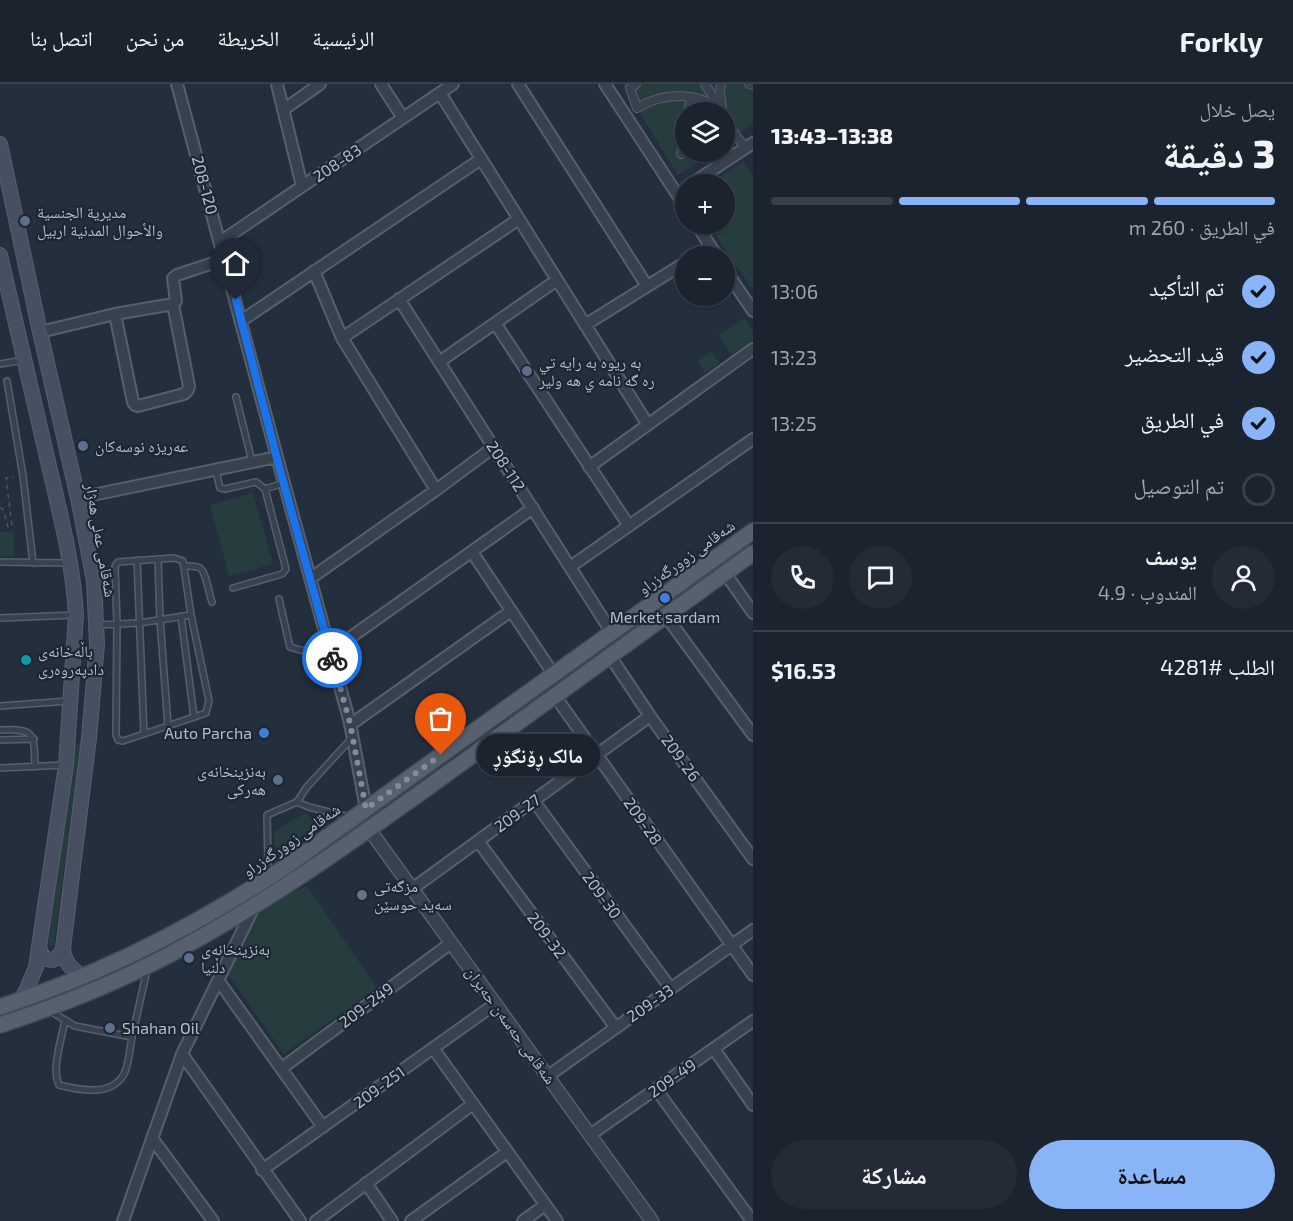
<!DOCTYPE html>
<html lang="ar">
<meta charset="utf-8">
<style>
body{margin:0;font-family:"Exo 2","Noto Naskh Arabic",sans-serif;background:#242b36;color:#f1f3f6;direction:rtl;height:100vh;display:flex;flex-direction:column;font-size:22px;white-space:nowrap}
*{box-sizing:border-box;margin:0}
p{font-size:20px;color:#a0a4aa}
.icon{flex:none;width:33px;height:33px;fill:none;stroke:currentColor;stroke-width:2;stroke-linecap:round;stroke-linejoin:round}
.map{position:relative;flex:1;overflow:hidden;direction:ltr}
.sheet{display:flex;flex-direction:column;background:#1b232e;width:540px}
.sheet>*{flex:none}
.fabs{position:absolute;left:675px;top:18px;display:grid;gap:12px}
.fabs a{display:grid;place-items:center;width:60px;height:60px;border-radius:50%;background:#1b232e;box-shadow:0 2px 4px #0004,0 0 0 2px #39404a;font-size:30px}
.pin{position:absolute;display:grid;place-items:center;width:51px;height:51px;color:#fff;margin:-62px -26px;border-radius:50% 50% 50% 0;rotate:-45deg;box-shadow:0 0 6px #0007}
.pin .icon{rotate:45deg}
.courier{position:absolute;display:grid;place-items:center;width:60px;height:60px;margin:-30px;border:4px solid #1a73e8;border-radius:50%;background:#fff;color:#222;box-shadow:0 2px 8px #0007}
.bubble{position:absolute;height:42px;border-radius:21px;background:#1b232e;box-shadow:0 2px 4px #0004,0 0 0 2px #39404a;font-size:20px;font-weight:800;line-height:42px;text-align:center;direction:rtl}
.overview em{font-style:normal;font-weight:800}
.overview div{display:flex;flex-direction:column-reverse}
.overview{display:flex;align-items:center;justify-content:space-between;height:102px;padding:0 18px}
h1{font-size:39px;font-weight:800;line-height:45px}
.bar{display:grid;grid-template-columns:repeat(4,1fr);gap:9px 6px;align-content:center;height:72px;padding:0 18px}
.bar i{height:8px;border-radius:4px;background:#39404a}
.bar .active{background:#8ab4f8}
.bar p{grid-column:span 4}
.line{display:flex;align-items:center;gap:15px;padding:0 18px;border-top:2px solid #39404a}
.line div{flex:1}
.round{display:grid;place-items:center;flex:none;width:63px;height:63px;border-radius:32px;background:#242b36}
ol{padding:0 18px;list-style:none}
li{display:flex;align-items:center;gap:18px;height:66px}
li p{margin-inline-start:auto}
li .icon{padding:6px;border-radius:50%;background:#8ab4f8;color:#111;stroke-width:4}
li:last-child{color:#a0a4aa}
li i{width:33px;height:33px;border:3px solid #39404a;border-radius:50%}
.primary-button{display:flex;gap:12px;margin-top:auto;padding:12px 18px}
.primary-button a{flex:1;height:69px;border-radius:36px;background:#8ab4f8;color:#111;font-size:24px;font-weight:800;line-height:69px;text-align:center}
.primary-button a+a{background:#242b36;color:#f1f3f6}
header{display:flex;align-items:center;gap:36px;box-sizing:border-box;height:84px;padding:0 30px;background:#1b232e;border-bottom:2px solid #39404a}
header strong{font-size:28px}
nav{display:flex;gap:33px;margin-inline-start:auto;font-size:21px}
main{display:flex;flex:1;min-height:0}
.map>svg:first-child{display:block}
</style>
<header>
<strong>Forkly</strong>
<nav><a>الرئيسية</a><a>الخريطة</a><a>من نحن</a><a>اتصل بنا</a></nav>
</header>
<main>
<section class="sheet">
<div class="overview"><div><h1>3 دقيقة</h1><p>يصل خلال</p></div><em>13:38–13:43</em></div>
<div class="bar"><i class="active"></i><i class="active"></i><i class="active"></i><i></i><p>في الطريق · 260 m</p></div>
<ol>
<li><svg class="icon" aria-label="check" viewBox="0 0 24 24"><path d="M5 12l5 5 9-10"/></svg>تم التأكيد<p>13:06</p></li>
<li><svg class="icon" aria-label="check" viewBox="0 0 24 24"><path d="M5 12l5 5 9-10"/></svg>قيد التحضير<p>13:23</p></li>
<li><svg class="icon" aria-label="check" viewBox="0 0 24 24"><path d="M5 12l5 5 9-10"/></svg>في الطريق<p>13:25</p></li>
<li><i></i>تم التوصيل</li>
</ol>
<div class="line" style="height:108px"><a class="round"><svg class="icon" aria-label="person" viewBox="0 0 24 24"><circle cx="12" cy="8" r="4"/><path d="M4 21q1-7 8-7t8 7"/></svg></a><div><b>يوسف</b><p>المندوب · 4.9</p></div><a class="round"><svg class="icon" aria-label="chat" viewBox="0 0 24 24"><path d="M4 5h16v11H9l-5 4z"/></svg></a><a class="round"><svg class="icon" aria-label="phone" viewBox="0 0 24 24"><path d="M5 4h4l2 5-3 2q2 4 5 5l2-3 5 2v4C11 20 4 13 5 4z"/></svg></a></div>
<div class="line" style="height:78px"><div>الطلب #4281</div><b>$16.53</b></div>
<div class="primary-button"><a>مساعدة</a><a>مشاركة</a></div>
</section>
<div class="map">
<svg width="753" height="1137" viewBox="0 0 753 1137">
<rect width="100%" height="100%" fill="#242f3e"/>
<!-- green -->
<path fill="#263c3f" d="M622,0H753V40L725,60L724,28H686V68H713L678,91Z
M743,77L753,91V206L708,140H724V100H710Z
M744,234L753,248V256L731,271L718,251Z
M712,267L719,279L705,289L697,277Z
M253,409L273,480L229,492L210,421Z
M13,447L15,472L3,473L0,470V449L2,448Z
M75,660H80L54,861L50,862L48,859L49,855Z
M305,729L323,742L277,772L273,748Z
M307,802L377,904L284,970L227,889L263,822Z"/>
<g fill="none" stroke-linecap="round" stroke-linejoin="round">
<!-- service casing -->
<g stroke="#565f6c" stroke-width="8">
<path id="service" d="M0,280L23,276
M7,297L23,392L33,479
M236,313L252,378
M216,387L220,404L225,405L256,398L265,405L284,399
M174,474L183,477L191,531L209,617L206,629L123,657L118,656L116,651L117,540L115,482L118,478Z
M158,475L160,536L168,642
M137,476L144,650
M0,478L68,479
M184,482C189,482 195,481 200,484C206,488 209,510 212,518
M233,504L282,490L286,485L265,405
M279,515L290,563C303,568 316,568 330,568
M181,532L194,633
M0,534L76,531
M98,541L139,539L191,531
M0,622L69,617
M0,646C36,644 34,650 35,683
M0,656L34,655
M0,684L64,681
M297,718L306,704L351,655
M264,793L268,781L267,731L297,718L309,723L349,733
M50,927L75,942L132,953L147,886
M65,936C62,954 51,985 59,1001C79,1006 112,1013 124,990C129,981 130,963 132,953"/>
</g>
<!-- pedestrian casing -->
<g stroke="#565f6c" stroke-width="10">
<path id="pedestrian" d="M636,0L630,4L637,24C664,8 699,7 723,28
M705,0L720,24
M721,0L720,9L722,24
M749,0L753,1
M688,28L691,13
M724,31L736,52L746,64
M681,70L686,44"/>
</g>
<!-- minor casing -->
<g stroke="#565f6c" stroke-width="14">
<path id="minor" d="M177,0L284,399L350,639L366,725
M277,0L302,102
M381,0L403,34
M518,0L647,202
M605,0L686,124
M440,9L648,341
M283,26L320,0
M691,100L753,59
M696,140L717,172
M220,158L453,0
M695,172L711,163
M724,184L753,227
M314,187L342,254L436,406
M399,215L612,549
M115,230L133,318L135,321L138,322L184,310L188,306L189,302L173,220
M241,237L481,75
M495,239L629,442
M585,241L686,178
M40,248L115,230L173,220L176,217L173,194L177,191L225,175
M342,254L519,135
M439,278L557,196
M589,383L753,265
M78,414L277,373
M472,468L554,591
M570,483L753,355
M725,489L753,529
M311,494L436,406L494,363
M666,532L753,651
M330,568L533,424
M610,572L650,632L753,775
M555,612L753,891
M350,641L511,527
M534,717L671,905
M478,757L616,944
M412,805L650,632
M218,896L323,1043
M433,964L557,1137
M714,965L753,1021
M182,970L300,1137
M282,984L451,859
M548,992L753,846
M656,1005L752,1137
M590,1051L753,937
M152,1054L213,1137
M262,1086L495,920
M366,1099L392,1137
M123,1137L182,970L254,823
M316,1137L473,1020
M411,1137L507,1068
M523,1137L545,1121"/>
</g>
<!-- tertiary casing -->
<g stroke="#565f6c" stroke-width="15">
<path id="tertiary" d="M369,745L652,1137"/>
</g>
<!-- secondary casing -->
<g stroke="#565f6c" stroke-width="16">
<path id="secondary" d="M0,60L40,248L78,414L94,497L97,560L89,654L63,864C64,878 71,885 82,892
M0,171C15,237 31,303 46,369C58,422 73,476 76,531L66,681L36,883L26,907L20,917
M39,862C41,879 58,881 63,864"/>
</g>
<!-- primary casing -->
<g stroke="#414a57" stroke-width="18">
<path id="primary" d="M0,923C103,890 198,841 288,781L753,447
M0,941C64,920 129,894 187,861C282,809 371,744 459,681C557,610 655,540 753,469"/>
</g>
<!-- path -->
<path stroke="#44595c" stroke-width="1.5" stroke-dasharray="4.5 4.5" stroke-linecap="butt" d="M0,424L3,425L8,443L12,442L6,394L14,393"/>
<!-- service -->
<use href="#service" stroke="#38414e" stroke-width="5"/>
<!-- pedestrian -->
<use href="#pedestrian" stroke="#38414e" stroke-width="8"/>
<!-- minor -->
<use href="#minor" stroke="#38414e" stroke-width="10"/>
<!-- tertiary -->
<use href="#tertiary" stroke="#38414e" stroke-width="12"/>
<!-- secondary -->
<use href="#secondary" stroke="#465061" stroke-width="14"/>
<!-- primary -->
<use href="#primary" stroke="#56606e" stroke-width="15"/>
</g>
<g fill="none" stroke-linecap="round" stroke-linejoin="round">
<!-- done -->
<path stroke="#828b98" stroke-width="6" stroke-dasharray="0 10.8" d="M332,574L350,639L366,725L441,671"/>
<!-- route -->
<path stroke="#1a73e8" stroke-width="8" d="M236,216L280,386L332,574"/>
</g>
<!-- markers -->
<g fill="#5c6f8a" stroke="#1d2633" stroke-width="2">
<circle cx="25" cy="137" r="6"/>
<circle cx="527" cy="287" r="6"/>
<circle cx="83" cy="362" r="6"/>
<circle cx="278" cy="696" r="6"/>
<circle cx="189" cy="874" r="6"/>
<circle cx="110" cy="944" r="6"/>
</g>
<g fill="#3f7fe0" stroke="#1d2633" stroke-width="2">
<circle cx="665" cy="514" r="6"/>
<circle cx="264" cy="649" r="6"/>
</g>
<circle fill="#0f9aa8" stroke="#1d2633" stroke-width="2" cx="26" cy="576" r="6"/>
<circle fill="#6b7280" stroke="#1d2633" stroke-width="2" cx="362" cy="811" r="6"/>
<g text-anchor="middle" stroke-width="4.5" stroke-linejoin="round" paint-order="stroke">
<!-- street labels -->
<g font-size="16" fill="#b4bcc9" stroke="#1d2633">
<text transform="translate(337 79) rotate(-34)" y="6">208-83</text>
<text transform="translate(205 101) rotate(75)" y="6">208-120</text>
<text transform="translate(506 382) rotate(57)" y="6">208-112</text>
<text transform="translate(101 456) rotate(80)" y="6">شەقامی عەلی هەژار</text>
<text transform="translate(686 473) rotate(-36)" y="6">شەقامی زوورگەزراو</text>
<text transform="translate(681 674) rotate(54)" y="6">209-26</text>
<text transform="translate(517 729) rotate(-36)" y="6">209-27</text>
<text transform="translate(643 737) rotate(55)" y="6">209-28</text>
<text transform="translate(291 756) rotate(-35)" y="6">شەقامی زوورگەزراو</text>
<text transform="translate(602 811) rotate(54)" y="6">209-30</text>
<text transform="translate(547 851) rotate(53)" y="6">209-32</text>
<text transform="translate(650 919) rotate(-35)" y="6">209-33</text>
<text transform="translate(366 921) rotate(-37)" y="6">209-249</text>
<text transform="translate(511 941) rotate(54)" y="6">شەقامی حەسەن حەیران</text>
<text transform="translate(672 994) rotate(-35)" y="6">209-49</text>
<text transform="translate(379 1003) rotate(-36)" y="6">209-251</text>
</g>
<!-- poi labels -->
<g font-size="16" fill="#b4bcc9" stroke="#1d2633" text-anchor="start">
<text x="37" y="134">مديرية الجنسية<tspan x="37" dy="18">والأحوال المدنية اربيل</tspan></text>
<text x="539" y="284">به ريوه به رايه تي<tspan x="539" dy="18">ره گه نامه ي هه ولير</tspan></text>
<text x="95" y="368">عەریزە نوسەکان</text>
<text x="665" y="539" text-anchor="middle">Merket sardam</text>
<text x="38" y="573">باڵەخانەی<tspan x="38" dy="18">دادپەروەری</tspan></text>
<text x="252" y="655" text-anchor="end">Auto Parcha</text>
<text x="266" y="693" text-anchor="end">بەنزینخانەی<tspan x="266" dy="18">هەرکی</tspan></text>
<text x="374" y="808">مزگەتی<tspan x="374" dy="18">سەید حوسێن</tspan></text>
<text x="201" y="871">بەنزینخانەی<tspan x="201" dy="18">دڵنیا</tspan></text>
<text x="122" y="950">Shahan Oil</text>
</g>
</g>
</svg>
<div class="fabs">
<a><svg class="icon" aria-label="layers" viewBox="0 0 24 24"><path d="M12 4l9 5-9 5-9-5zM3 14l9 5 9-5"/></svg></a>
<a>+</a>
<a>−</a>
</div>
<div class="pin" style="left:441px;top:671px;background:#ea580c"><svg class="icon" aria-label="bag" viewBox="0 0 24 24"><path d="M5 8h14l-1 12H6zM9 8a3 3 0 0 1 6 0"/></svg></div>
<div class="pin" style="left:236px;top:216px;background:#1f2937"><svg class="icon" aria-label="home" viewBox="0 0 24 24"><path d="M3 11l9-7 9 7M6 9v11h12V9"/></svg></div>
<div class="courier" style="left:332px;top:574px"><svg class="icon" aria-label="bike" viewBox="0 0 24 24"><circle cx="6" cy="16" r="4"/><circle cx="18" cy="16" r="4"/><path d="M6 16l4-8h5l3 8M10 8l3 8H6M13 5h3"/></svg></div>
<div class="bubble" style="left:477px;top:650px;width:123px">مالک ڕۆنگۆڕ</div>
</div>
</main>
